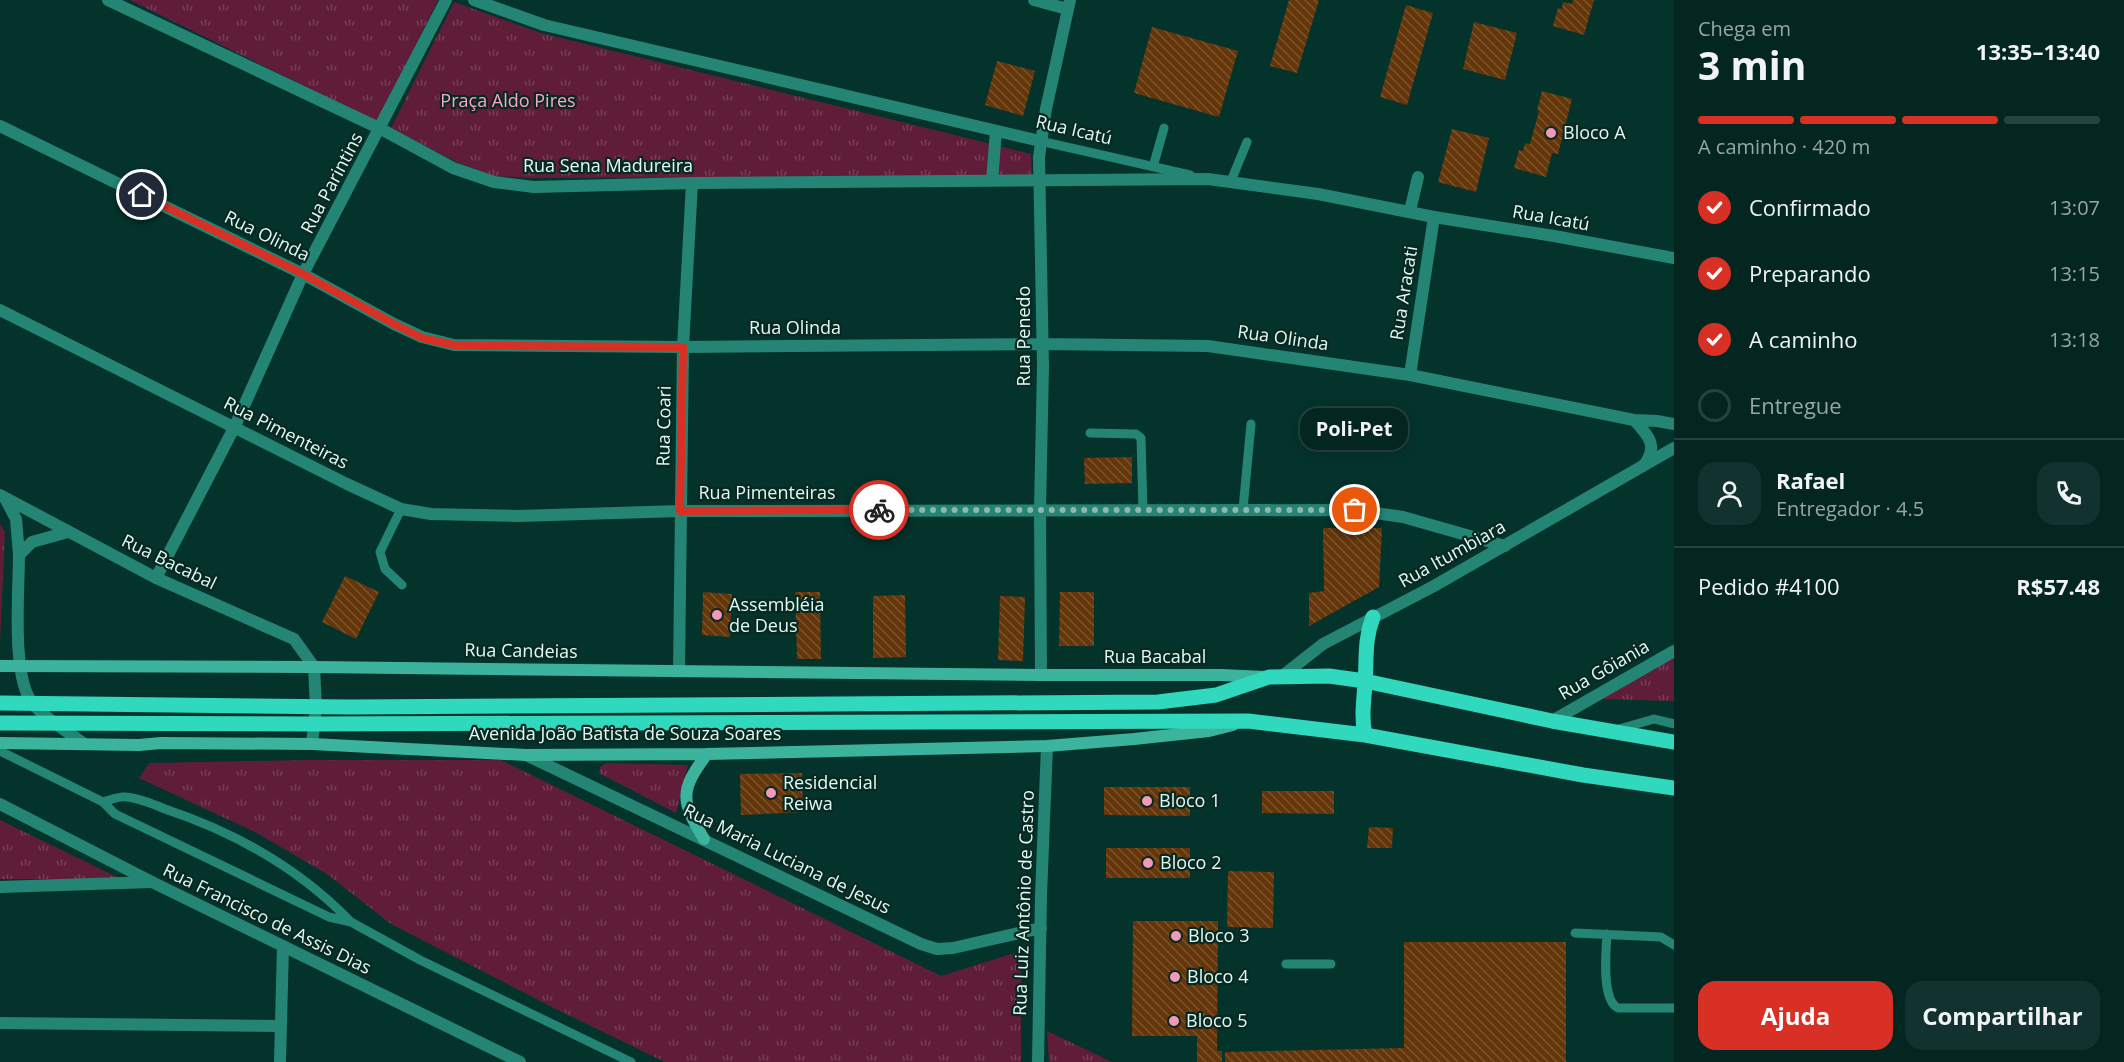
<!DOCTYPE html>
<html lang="pt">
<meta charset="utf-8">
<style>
body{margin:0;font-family:"Open Sans",sans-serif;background:#11322e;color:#f1f3f6;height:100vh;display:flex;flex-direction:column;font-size:22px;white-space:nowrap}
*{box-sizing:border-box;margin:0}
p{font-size:20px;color:#97a5a5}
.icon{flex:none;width:33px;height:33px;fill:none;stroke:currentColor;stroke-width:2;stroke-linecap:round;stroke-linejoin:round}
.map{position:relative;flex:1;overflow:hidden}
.sheet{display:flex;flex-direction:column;background:#032621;width:450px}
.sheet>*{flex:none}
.pin{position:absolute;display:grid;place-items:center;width:51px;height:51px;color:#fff;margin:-26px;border:3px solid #fff;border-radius:50%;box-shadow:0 2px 6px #0007}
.courier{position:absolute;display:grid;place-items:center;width:60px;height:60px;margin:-30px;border:4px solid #d93025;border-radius:50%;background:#fff;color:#222;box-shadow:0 2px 8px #0007}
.bubble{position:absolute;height:42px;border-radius:18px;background:#032621;box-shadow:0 3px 15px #0003,0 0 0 2px #24433f;font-size:20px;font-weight:700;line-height:42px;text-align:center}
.headline em{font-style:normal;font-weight:700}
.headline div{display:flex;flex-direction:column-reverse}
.headline{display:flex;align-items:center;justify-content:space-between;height:102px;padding:0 24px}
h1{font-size:39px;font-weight:700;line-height:45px}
.bar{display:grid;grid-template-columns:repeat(4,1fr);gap:9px 6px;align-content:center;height:72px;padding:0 24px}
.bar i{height:8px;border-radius:4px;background:#24433f}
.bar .selected{background:#d93025}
.bar p{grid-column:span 4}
.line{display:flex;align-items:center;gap:15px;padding:0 24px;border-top:2px solid #24433f}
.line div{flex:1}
.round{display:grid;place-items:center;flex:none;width:63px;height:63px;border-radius:18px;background:#11322e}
ol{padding:0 24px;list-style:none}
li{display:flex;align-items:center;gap:18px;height:66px}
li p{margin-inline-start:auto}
li .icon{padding:6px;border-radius:50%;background:#d93025;color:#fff;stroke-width:4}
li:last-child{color:#97a5a5}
li i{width:33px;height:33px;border:3px solid #24433f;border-radius:50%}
.cta{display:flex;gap:12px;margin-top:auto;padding:12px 24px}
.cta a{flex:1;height:69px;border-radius:18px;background:#d93025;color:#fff;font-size:24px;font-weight:700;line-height:69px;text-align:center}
.cta a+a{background:#11322e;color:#f1f3f6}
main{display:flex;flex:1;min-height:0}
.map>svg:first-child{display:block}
</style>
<main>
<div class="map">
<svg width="1674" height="1062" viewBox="0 0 1674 1062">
<defs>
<pattern id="grass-tufts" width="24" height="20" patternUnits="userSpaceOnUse" patternTransform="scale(1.5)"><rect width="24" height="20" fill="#601d39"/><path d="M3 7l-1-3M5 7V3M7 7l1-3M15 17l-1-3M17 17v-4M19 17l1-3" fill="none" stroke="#763f56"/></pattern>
<pattern id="building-back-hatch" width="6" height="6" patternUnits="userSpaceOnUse" patternTransform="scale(1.5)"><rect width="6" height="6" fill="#643609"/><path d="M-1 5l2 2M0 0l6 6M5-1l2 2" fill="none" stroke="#7a542d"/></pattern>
</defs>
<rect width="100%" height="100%" fill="#04332c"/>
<!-- grass -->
<path fill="url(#grass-tufts)" d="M130,0H438L377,122Z
M454,2L541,33L1031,154L1032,176L533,178L493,176L456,162L391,128Z
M0,524L5,532L0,642Z
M1674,656V701L1602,699Z
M311,760H501L941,976L1021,951V1062H665L552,1007L391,924L327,874L255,832L139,778L149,763Z
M606,763L688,765L676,813L599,773L600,767Z
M0,820L121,879H0Z
M1047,1031L1112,1062H1049Z"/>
<!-- building -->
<path fill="url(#building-back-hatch)" d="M1289,0H1319L1297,73L1270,66Z
M1573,0H1594L1584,35L1553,26L1558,8L1562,9L1563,2L1572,4Z
M1406,5L1433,13L1407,105L1380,97Z
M1474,22L1517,33L1505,80L1463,69Z
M1152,27L1238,51L1219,117L1134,93Z
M997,61L1035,71L1023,116L985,105Z
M1542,91L1572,99L1558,154L1552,153L1546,177L1514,168L1519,150L1523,151L1525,143L1530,144L1539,111L1537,110Z
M1452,129L1489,138L1476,192L1438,182Z
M1132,457V483L1085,484L1084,458Z
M1323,528H1382L1379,587L1309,626V593L1324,591Z
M345,576L379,592L356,639L322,622Z
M703,592L732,594L730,637L702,635Z
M795,592H820L821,659H797Z
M1060,592H1094V646H1059Z
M905,595L906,657L873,658V596Z
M1000,596L1025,597L1023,661L998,660Z
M802,773L803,812L741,815L740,774Z
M1104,787H1190V816L1104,815Z
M1262,791H1334V814L1262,813Z
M1369,827L1393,828L1392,848H1367Z
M1106,848H1190V878H1106Z
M1228,871L1274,872L1273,928L1227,927Z
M1133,921H1218L1217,1051H1222V1062H1197V1036H1132Z
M1404,942H1566V1062H1225V1052L1404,1048Z"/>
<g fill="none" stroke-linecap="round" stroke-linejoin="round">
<!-- service -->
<path stroke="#258574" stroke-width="9" d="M1040,141L1190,175
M1153,167L1164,128
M1231,181L1247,142
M1090,433L1136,434L1141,438L1143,510
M401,509L380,552L385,569L402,585
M1243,509L1251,424
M1619,729L1654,719L1674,724
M0,751L103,802L115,814L329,917L351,922L420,960L631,1062
M103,802C110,800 119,796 126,797C139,798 153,804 165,809C234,832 300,869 351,922
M1575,933L1661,937L1674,945
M1607,934C1606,951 1601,1000 1618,1008H1674
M1286,964H1331"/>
<!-- minor -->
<path stroke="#258574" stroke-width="12" d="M1034,0L1067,9
M0,126L303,274L394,324L422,337L454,345L683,347L1043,344L1208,346L1410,375L1634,420L1657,421L1674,424
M1410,211L1418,177
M0,310L347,484L401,509L431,514L518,516L680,511L1355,510L1403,517L1505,546
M1410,375L1434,217
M1634,420C1648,435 1659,446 1644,465
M156,578L235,426L303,274L446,0
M679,671L683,347L692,183
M1041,675L1040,510L1043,367L1039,157L1046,109L1070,0
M1281,677L1323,644L1434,586L1674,448
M526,755L921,944L937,949L953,948L1041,928
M0,887L152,882
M0,1023L280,1026
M280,1062L283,946
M1038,1062L1041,896L1047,746"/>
<!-- tertiary -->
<path stroke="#258574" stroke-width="12" d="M108,0L381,129L453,168L494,182L534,187L692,183L1208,179L1318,194L1434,217L1554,236L1674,258
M474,0L544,25L1040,141
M992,181L996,131
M0,495L156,578L294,639L314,667L316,707L312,744
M5,498L16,519L19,555
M68,532L32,542L19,555C19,590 11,678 33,704C45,719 69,732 84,744
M1552,721L1674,651
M0,804L152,882L520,1062"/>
<!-- secondary -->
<path stroke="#3cb39d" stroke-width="12" d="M0,666L314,667L1041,675H1221L1265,677
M0,743L139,745L161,743L312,744L526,755L707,754L1047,746L1134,739L1209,731L1233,725
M704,839C681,801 679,791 707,754"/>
<!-- primary -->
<path stroke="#30d8bd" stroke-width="15" d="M0,703L350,707L1158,702L1216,695L1269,677L1329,676L1365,681L1552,721L1674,742
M0,723L314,724L1248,721L1365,735L1583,775L1674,788
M1365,735C1361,716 1364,701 1365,683C1367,658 1364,641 1373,617"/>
</g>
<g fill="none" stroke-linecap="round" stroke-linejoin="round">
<!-- done -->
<path stroke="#92b6ae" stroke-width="6" stroke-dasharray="0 10.8" d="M879,510H1355"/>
<!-- route -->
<path stroke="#d93025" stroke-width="8" d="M142,195L303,274L394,324L422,338L454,345L486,346L683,347L680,511L879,510"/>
</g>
<!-- markers -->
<g fill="#f09ab6" stroke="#092822" stroke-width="2">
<circle cx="1551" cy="133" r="6"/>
<circle cx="717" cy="615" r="6"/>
<circle cx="771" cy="793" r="6"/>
<circle cx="1147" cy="801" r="6"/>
<circle cx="1148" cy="863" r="6"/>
<circle cx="1176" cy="936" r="6"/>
<circle cx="1175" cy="977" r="6"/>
<circle cx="1174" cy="1021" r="6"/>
</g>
<g text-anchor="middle" stroke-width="4.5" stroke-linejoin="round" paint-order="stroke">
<!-- park labels -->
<g font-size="18" fill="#f9a7c1" stroke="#092822">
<text x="508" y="107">Praça Aldo Pires</text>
</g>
<!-- street labels -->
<g font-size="18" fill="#dffcf4" stroke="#092822">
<text transform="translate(1074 130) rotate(13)" y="6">Rua Icatú</text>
<text x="608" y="172">Rua Sena Madureira</text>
<text transform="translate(332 183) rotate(-62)" y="6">Rua Parintins</text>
<text transform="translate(1551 218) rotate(10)" y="6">Rua Icatú</text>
<text transform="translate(267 236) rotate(26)" y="6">Rua Olinda</text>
<text transform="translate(1404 293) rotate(-81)" y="6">Rua Aracati</text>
<text x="795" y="334">Rua Olinda</text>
<text transform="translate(1024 336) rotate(-90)" y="6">Rua Penedo</text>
<text transform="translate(1283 338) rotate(8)" y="6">Rua Olinda</text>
<text transform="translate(664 426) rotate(-89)" y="6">Rua Coari</text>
<text transform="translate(286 433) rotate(27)" y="6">Rua Pimenteiras</text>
<text x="767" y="499">Rua Pimenteiras</text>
<text transform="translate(1452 554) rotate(-29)" y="6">Rua Itumbiara</text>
<text transform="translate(169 562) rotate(26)" y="6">Rua Bacabal</text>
<text transform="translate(521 651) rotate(1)" y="6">Rua Candeias</text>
<text x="1155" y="663">Rua Bacabal</text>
<text transform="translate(1604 670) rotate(-30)" y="6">Rua Gôiania</text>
<text x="625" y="740">Avenida João Batista de Souza Soares</text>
<text transform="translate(787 859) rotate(26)" y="6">Rua Maria Luciana de Jesus</text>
<text transform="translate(1024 903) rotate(-88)" y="6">Rua Luiz Antônio de Castro</text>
<text transform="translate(267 919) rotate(26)" y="6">Rua Francisco de Assis Dias</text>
</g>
<!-- poi labels -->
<g font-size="18" fill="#dffcf4" stroke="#092822" text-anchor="start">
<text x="1563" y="139">Bloco A</text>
<text x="729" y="611">Assembléia<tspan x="729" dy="21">de Deus</tspan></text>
<text x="783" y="789">Residencial<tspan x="783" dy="21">Reiwa</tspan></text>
<text x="1159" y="807">Bloco 1</text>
<text x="1160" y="869">Bloco 2</text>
<text x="1188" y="942">Bloco 3</text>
<text x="1187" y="983">Bloco 4</text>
<text x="1186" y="1027">Bloco 5</text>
</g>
</g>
</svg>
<div class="pin" style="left:1355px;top:510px;background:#ea580c"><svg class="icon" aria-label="bag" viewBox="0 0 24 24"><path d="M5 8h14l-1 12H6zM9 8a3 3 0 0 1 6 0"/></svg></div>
<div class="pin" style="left:142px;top:195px;background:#1f2937"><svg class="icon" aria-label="home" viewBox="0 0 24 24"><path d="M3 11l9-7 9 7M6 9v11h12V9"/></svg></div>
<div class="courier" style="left:879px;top:510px"><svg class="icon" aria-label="bike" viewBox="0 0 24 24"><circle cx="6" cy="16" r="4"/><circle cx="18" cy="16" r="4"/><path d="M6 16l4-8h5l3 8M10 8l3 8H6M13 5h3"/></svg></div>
<div class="bubble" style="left:1300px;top:408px;width:108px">Poli-Pet</div>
</div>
<section class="sheet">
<div class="headline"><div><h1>3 min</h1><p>Chega em</p></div><em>13:35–13:40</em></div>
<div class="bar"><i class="selected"></i><i class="selected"></i><i class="selected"></i><i></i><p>A caminho · 420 m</p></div>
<ol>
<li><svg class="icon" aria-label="check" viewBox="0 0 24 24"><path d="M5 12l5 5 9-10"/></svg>Confirmado<p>13:07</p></li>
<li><svg class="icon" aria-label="check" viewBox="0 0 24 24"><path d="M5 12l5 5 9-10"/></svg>Preparando<p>13:15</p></li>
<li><svg class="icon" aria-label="check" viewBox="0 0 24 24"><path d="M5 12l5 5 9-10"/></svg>A caminho<p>13:18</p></li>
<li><i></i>Entregue</li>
</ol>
<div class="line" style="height:108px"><a class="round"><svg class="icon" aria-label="person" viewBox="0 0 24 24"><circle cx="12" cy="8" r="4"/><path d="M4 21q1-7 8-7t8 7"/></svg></a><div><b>Rafael</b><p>Entregador · 4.5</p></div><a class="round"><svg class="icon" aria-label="phone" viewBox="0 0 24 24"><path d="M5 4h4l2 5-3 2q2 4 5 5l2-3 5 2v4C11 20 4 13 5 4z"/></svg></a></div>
<div class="line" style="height:78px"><div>Pedido #4100</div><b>R$57.48</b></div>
<div class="cta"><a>Ajuda</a><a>Compartilhar</a></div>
</section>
</main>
